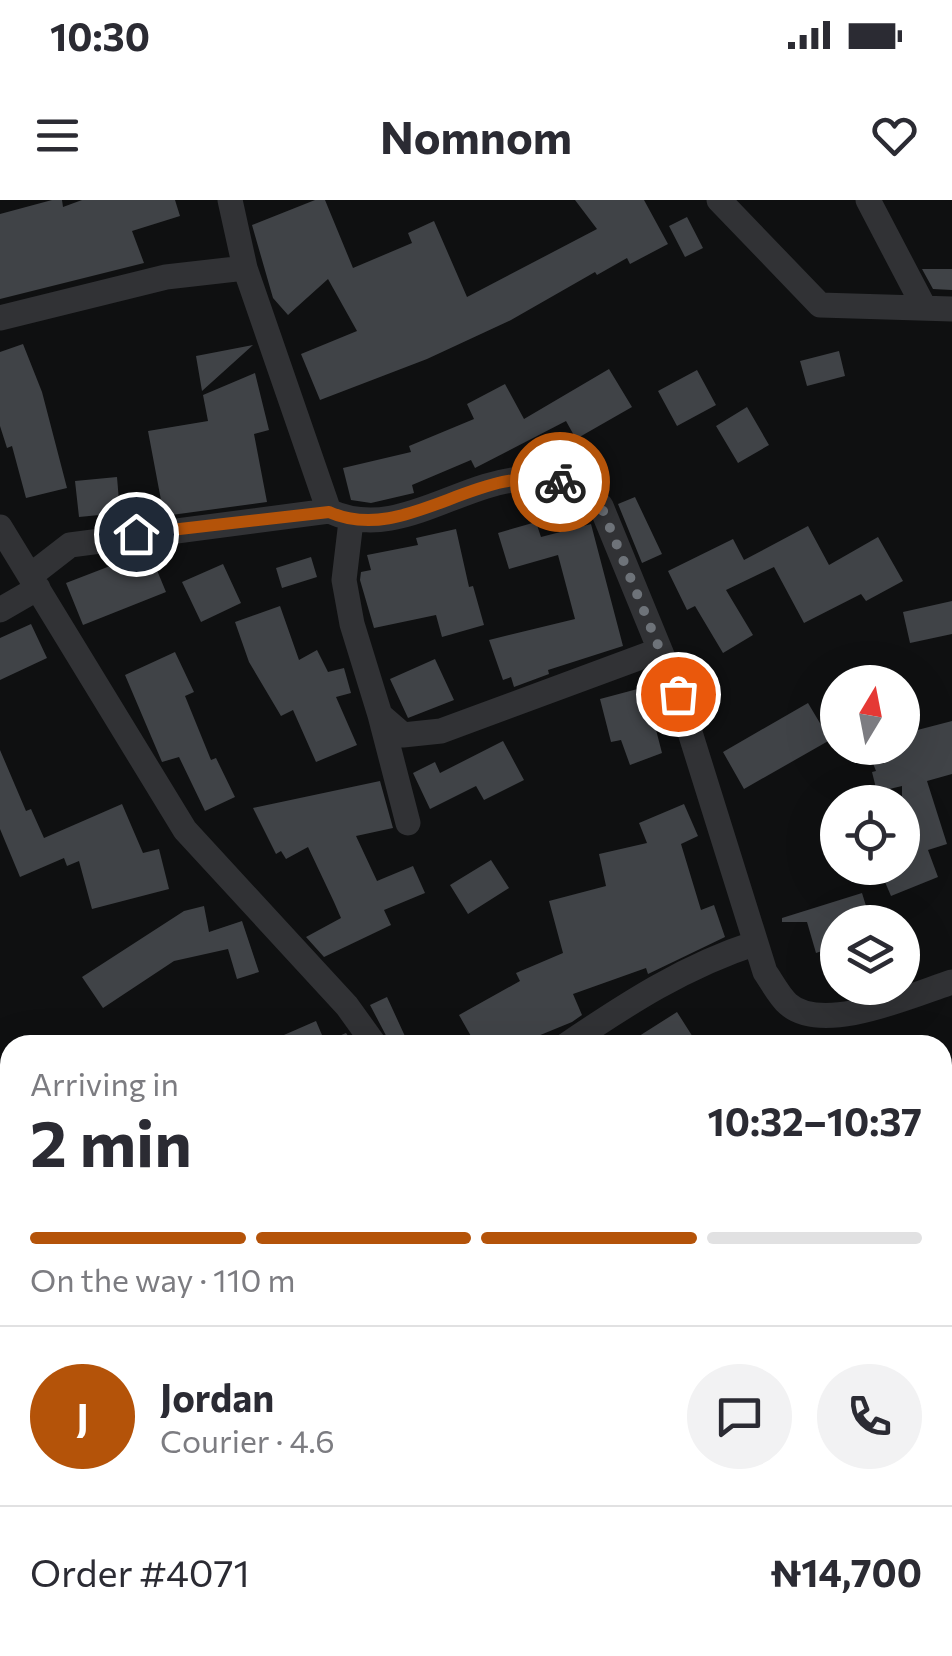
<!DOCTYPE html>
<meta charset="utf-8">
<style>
body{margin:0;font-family:Commissioner,sans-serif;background:#f2f2f3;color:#2b2b33;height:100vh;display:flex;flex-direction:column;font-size:38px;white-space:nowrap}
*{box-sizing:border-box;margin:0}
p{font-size:32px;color:#7c7c81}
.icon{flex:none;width:55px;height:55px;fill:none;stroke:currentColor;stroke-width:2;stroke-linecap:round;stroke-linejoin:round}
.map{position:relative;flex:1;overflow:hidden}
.sheet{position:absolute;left:0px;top:835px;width:952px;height:622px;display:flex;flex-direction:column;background:#fff;border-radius:30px 30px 0 0;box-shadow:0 10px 40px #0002}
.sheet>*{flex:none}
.needle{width:65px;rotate:10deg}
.buttons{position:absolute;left:820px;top:465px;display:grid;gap:20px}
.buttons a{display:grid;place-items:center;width:100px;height:100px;border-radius:50%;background:#fff;box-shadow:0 10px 40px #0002;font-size:50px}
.pin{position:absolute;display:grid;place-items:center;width:85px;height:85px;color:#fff;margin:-42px;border:5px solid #fff;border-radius:50%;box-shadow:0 2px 10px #0007}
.courier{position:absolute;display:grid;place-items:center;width:100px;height:100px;margin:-50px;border:8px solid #b45309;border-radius:50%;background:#fff;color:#222;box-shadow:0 2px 12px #0007}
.overview em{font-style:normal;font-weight:700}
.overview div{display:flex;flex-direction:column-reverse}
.overview{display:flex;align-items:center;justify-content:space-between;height:170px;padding:0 30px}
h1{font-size:65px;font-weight:700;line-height:75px}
.bar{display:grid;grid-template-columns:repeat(4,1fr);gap:15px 10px;align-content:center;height:120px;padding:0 30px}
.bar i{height:12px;border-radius:8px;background:#e1e1e2}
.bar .active{background:#b45309}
.bar p{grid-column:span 4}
.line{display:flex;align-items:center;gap:25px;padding:0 30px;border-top:2px solid #e1e1e2}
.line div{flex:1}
.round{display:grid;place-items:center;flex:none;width:105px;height:105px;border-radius:52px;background:#f2f2f3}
.status{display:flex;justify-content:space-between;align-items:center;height:70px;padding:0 50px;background:#fff;direction:ltr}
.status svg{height:28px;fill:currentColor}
header{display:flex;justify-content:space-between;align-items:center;height:130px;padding:0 30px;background:#fff;font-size:45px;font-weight:700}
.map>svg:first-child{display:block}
</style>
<div class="status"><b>10:30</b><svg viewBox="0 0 49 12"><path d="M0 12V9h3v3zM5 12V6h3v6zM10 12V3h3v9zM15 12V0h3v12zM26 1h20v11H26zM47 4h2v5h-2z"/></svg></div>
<header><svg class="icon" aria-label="menu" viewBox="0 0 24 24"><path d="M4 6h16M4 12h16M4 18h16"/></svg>Nomnom<svg class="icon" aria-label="heart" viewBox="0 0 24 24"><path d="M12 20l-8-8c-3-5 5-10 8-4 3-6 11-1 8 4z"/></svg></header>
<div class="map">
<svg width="952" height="1456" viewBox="0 0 952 1456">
<rect width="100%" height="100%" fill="#0f1011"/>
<!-- building -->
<path fill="#404347" d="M52,0H62L63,7L82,0H175L180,16L132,31L144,63L0,99V14Z
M315,0H325L353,68L412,43L408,33L434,21L467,97L597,29L575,0H644L668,44L630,64L627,58L597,75L595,72L511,120L427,159L320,200L301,154L357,131L328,79L288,115L273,98L252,25Z
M687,17L703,48L685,57L669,26Z
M922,69H952V90L933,89Z
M23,144L42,192L67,288L26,298L12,246L7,248L0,226V152Z
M253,145L202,191L196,156Z
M839,151L845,176L807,186L800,161Z
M609,169L632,207L576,239L566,221L475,268L471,260L412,285L414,293L371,303L351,300L343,268L411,252L409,246L474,219L467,204L505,184L524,219Z
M697,170L716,205L677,226L658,191Z
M255,173L269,230L254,234L267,302L164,316L148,231L208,221L203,195Z
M747,207L769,245L738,263L716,226Z
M117,277L120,313L79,317L75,281Z
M635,297L662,354L642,363L618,304Z
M536,322L541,337L591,324L623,446L548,470L549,474L514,487L511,477L503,480L489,440L575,419L558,355L509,369L498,333Z
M808,326L829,365L878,337L903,381L866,401L861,394L804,423L774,367L726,390L753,435L723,453L695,406L687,410L668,371L733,339L744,360Z
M456,329L469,387L473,386L484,425L442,437L436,415L374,428L360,380L361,372L371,370L367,355L418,345L416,338Z
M149,351L166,392L83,425L66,383Z
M311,357L317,377L282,388L276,368Z
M223,364L241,403L201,422L182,382Z
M952,401V434L910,443L903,412Z
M280,406L299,460L317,450L328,472L344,468L351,493L336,497L357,545L316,562L293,510L281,516L249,462L235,422Z
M31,424L47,458L0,480V438Z
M175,452L194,492L185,496L211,560L216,558L235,597L205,611L179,557L162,562L125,475Z
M435,459L454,500L408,518L390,479Z
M645,487L662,553L630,565L621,540L611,542L600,499Z
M808,503L830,540L744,589L723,552Z
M952,521V574L927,581L947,644L928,650L938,677L891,696L882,675L902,668V586L877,592L872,572L876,571L867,548H902V534Z
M503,541L524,580L484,600L476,586L430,609L413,573L435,562L440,573Z
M0,550L26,611L31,609L44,638L122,604L143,653L159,649L169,689L92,709L79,661L67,666L64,658L20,677L0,629Z
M380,581L393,628L356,636L377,681L413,666L425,693L384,710L391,725L324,757L306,737L341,718L334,702L308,647L286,659L281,651L276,654L253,608Z
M684,604L698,636L681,644L701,710L714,705L725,737L648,774L646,768L573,794L582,815L572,822L516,845H476L459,815L520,781L516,773L563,753L549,701L606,686L599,654L647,643L639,623Z
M491,660L509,688L468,714L450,685Z
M862,693L871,722H838L836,787L822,751L816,753L807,722H782V718Z
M204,706L209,732L242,721L259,772L237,779L228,749L174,761L103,808L82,777L184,711Z
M387,797L409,845H391L370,805Z
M677,812L698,845H625Z
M316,821L325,842L346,833L355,845H261Z"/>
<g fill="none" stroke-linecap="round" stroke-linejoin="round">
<!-- minor -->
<path stroke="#313235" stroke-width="25" d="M230,0L245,68L329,311
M719,0L820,105L952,109
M868,0L923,105
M0,118L166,77L245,68
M351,321L344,380L352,424L380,515L403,535L441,531L660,450
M0,327L185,630L347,806L375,845
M30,376L70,345L329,311C422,354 502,225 601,306L678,494L765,772C772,782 779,796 788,804C823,835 912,795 952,782
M0,410L38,388
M380,515L408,623
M566,845C628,803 685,766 756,743
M0,918L10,929
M0,1147L10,1152
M552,1448L568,1456"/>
<!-- tertiary -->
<path stroke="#313235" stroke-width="32" d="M942,1312L952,1308
M626,1456L649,1448"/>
</g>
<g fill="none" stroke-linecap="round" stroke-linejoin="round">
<!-- done -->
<path stroke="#6e7379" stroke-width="10" stroke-dasharray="0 18" d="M560,282L578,287L601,306L678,494"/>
<!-- route -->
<path stroke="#b45309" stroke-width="12" d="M136,334L329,312C406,346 478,261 560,282"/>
</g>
</svg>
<div class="buttons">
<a><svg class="needle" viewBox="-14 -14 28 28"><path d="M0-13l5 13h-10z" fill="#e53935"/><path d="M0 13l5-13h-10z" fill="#7c7c81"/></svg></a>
<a><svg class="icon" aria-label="locate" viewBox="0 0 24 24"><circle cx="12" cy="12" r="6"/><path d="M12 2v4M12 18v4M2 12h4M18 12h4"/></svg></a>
<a><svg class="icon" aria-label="layers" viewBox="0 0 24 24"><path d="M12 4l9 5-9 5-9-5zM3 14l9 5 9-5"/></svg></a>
</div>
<div class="pin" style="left:678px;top:494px;background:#ea580c"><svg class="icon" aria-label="bag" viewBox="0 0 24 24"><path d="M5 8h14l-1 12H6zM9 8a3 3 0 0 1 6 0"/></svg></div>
<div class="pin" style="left:136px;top:334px;background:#1f2937"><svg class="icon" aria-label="home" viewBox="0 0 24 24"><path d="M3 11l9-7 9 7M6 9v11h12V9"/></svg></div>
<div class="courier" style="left:560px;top:282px"><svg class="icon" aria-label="bike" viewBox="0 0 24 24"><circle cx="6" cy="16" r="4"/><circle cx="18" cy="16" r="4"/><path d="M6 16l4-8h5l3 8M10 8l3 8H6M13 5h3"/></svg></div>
<section class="sheet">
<div class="overview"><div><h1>2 min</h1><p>Arriving in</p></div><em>10:32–10:37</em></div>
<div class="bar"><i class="active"></i><i class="active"></i><i class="active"></i><i></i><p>On the way · 110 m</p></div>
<div class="line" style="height:180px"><b class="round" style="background:#b45309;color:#fff">J</b><div><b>Jordan</b><p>Courier · 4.6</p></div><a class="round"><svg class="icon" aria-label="chat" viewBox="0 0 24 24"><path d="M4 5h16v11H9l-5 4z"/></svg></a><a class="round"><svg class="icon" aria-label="phone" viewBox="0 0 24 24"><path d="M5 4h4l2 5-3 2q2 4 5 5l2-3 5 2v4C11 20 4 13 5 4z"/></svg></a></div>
<div class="line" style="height:130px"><div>Order #4071</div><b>₦14,700</b></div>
</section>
</div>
